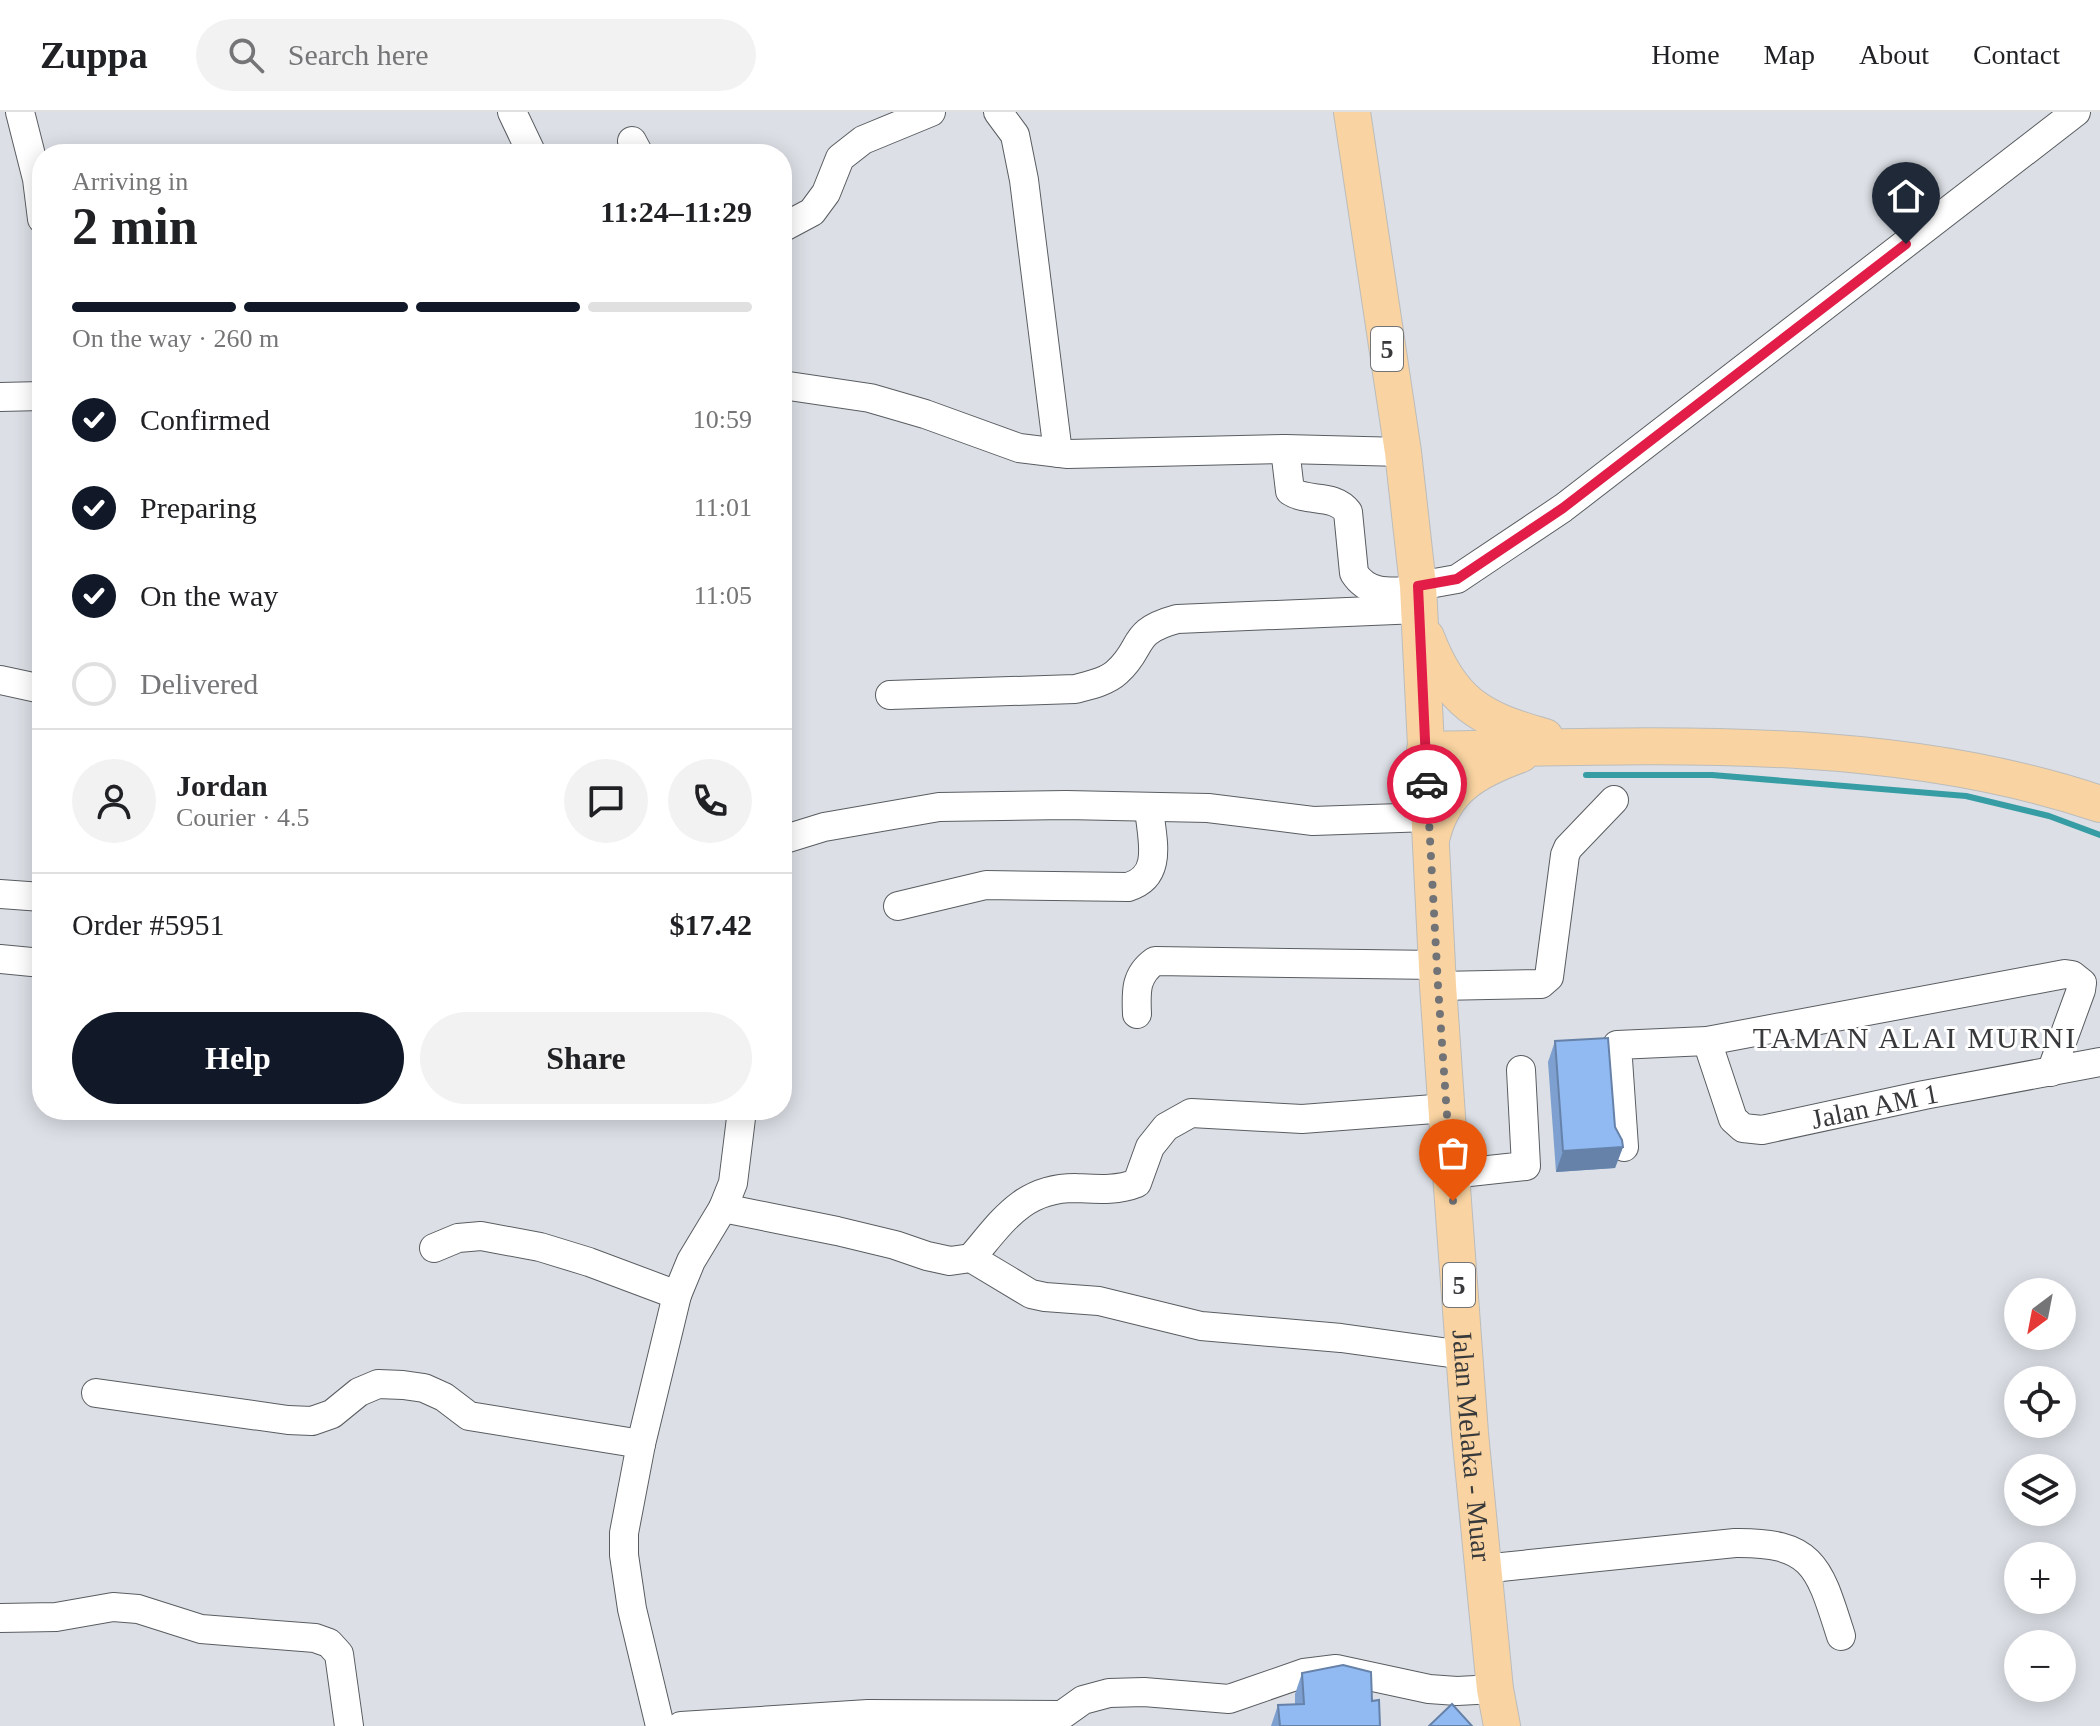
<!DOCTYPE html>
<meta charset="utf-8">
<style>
body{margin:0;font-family:Georgia,serif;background:#f2f2f2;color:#202124;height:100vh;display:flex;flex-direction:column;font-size:30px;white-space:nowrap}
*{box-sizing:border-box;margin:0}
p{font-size:26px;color:#757577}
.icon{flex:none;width:44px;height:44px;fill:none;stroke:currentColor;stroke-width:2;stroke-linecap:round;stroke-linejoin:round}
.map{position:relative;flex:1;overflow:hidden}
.drawer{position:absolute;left:32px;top:32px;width:760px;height:976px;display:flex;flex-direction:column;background:#fff;border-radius:32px;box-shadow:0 4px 20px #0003}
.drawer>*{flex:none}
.needle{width:52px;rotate:212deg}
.controls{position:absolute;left:2004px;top:1166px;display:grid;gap:16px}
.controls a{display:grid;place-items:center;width:72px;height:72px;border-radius:50%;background:#fff;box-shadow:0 4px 20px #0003;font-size:40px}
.pin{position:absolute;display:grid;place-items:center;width:68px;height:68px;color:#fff;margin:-82px -34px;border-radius:50% 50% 50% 0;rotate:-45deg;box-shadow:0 0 8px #0007}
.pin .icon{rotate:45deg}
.courier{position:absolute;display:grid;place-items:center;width:80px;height:80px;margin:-40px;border:6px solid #e11d48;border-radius:50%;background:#fff;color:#222;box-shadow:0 2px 10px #0007}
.summary em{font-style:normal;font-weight:700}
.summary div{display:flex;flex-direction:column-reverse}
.summary{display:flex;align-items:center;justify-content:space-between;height:136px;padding:0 40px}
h1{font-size:52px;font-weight:700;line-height:60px}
.bar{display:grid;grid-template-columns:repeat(4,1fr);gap:12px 8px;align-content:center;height:96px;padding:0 40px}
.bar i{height:10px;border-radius:6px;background:#e0e0e0}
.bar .active{background:#111827}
.bar p{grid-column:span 4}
.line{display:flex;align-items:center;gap:20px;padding:0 40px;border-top:2px solid #e0e0e0}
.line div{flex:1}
.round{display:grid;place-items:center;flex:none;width:84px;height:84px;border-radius:42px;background:#f2f2f2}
ol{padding:0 40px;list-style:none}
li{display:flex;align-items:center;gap:24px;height:88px}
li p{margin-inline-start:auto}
li .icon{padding:8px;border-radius:50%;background:#111827;color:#fff;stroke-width:4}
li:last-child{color:#757577}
li i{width:44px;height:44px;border:4px solid #e0e0e0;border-radius:50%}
.button{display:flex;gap:16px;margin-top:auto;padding:16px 40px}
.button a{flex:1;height:92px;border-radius:48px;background:#111827;color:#fff;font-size:32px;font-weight:700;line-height:92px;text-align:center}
.button a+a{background:#f2f2f2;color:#202124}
header{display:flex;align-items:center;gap:48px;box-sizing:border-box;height:112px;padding:0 40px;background:#fff;border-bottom:2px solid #e0e0e0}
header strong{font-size:38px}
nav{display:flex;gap:44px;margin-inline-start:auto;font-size:28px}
.search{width:560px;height:72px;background:#f2f2f2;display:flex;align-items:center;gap:20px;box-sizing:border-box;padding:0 28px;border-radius:44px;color:#757577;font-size:30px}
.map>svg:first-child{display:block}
</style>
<header>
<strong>Zuppa</strong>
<div class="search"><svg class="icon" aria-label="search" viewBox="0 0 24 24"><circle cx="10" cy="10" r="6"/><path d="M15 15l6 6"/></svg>Search here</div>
<nav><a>Home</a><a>Map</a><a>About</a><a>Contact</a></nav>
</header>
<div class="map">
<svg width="2100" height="1614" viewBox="0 0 2100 1614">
<rect width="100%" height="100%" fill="#dce0e6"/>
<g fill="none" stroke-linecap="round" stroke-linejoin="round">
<!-- stream -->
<path stroke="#379da4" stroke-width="6" d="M1586,663H1712L1966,684L2049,704L2100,723"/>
<!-- minor casing -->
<g stroke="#595d61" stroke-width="30">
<g id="minor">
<path d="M20,0L37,67L42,107"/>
<path d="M512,0L532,42"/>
<path d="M998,0L1015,23L1024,68L1058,341"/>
<path d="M632,29L639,42"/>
<path d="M782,116L812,100L826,81L840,46L863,28L931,0"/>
<path d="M782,273L870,286L925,302L1019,336L1068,342L1285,337L1403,340"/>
<path d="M0,285L42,284"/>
<path d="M1285,337L1290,379C1308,391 1334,381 1348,400L1354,461C1368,483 1390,480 1413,479"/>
<path d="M1418,474L1457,467L1563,396L2076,0"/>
<path d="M0,568L42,577"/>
<path d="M890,583L1075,577C1090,573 1106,570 1117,560C1145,535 1129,520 1177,507L1419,497"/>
<path d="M782,728L824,715L939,695L1066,693L1208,696L1313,709L1429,705"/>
<path d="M0,782L42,785"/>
<path d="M898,794L986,773L1128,775C1165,764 1151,725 1149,695"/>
<path d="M0,847L42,851"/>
<path d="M1438,874L1541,872L1549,865L1565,743L1568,736L1614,688"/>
<path d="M1137,902C1136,880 1135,863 1155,849L1437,853"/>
<path id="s1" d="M1707,929L1733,1007L1743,1016L1762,1018L1924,983L2100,950"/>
<path d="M1624,1035L1617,933L1707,929L2065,862L2072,863L2082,871L2081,878L2051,960"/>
<path d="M1451,1062L1526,1054L1521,958"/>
<path d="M723,1096L837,1119L895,1133L927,1144L950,1149L971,1146L1031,1182L1045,1185L1099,1189L1201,1214L1341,1226L1464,1243"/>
<path d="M434,1136L458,1126L481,1124L540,1135L589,1150L677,1183"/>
<path d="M971,1146C1002,1110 1022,1076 1075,1076C1097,1077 1117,1079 1137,1071L1150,1035L1166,1015L1191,1001L1302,1007L1447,996"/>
<path d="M96,1281L288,1308L312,1309L332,1302L359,1280L378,1272L403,1273L424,1276L444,1285L469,1304L641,1332"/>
<path d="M1482,1457L1735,1431C1814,1430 1819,1455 1841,1524"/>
<path d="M0,1506L56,1505L113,1495L138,1497L201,1517L315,1526L329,1531L339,1542L349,1614"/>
<path d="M660,1614L632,1497L624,1443V1421L641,1332L677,1183L691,1149L723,1096L733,1071L742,998"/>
<path d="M681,1614L868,1602L1062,1603L1083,1588L1109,1581L1144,1580L1229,1587L1304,1561L1336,1557L1429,1577L1457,1579L1495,1577"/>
</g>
</g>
<!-- major casing -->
<g stroke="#bbbcbc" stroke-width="38">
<g id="major">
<path id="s2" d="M1352,0L1403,340L1418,474L1438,874L1451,1062L1470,1321L1495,1577L1502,1614"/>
<path d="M1426,525C1451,591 1480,607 1545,625"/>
<path d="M1425,638C1648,634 1887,620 2100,692"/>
<path d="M1432,724C1444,675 1477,658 1521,642"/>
</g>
</g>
<!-- minor -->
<use href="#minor" stroke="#fff" stroke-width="28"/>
<!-- major -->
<use href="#major" stroke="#f9d3a1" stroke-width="36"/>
</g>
<!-- wall -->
<path fill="#7da0d0" d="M1555,929L1615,1015L1623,1035L1615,1056L1556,1060L1548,950Z
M1302,1561L1372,1589L1380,1614H1271L1278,1593L1295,1592V1582Z"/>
<!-- shaded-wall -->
<path fill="#6682a9" d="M1623,1035L1615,1056L1556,1060L1563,1039Z"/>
<!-- building -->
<path fill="#91baf2" stroke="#6682a9" stroke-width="2" d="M1608,926L1615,1015L1622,1028L1623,1035L1563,1039L1555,929Z
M1343,1553L1371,1560L1372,1589L1379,1588L1380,1614H1280L1278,1593L1304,1592L1302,1561Z
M1452,1592L1472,1614H1429Z"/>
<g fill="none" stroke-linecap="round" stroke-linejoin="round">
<!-- done -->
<path stroke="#717377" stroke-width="8" stroke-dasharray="0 14.4" d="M1427,672L1438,874L1453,1089"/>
<!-- route -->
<path stroke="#e11d48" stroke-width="10" d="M1427,672L1418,474L1457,467L1563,396L1906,132"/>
</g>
<g text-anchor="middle" stroke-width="6" stroke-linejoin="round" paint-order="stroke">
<!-- shield labels -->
<g fill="#fff" stroke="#747476" stroke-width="2">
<rect x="1371" y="215" width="32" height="44" rx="6"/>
<rect x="1443" y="1151" width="32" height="44" rx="6"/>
</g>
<g font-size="26" font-weight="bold" fill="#38393b">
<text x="1387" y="246">5</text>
<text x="1459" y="1182">5</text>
</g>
<!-- street labels -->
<g font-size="28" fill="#38393b" stroke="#fff">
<text dy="10" stroke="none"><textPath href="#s1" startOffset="230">Jalan AM 1</textPath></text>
<text dy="10" stroke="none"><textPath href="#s2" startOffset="1340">Jalan Melaka - Muar</textPath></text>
</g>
<!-- neighbourhood labels -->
<g font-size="30" letter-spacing="2" fill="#38393b" stroke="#fff">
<text x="1915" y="936">TAMAN ALAI MURNI</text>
</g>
</g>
</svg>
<div class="controls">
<a><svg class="needle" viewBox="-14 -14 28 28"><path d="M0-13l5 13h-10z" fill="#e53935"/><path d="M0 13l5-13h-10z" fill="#757577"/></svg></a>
<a><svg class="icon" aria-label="locate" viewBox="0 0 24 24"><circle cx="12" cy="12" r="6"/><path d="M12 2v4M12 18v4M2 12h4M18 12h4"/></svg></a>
<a><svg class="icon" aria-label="layers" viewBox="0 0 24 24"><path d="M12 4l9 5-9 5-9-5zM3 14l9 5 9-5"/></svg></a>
<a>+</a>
<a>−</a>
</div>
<div class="pin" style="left:1453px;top:1089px;background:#ea580c"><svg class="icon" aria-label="bag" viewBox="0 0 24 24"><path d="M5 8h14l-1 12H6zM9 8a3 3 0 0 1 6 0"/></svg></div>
<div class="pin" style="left:1906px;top:132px;background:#1f2937"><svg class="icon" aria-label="home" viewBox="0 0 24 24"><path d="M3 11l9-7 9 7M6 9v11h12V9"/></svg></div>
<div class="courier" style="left:1427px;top:672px"><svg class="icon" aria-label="car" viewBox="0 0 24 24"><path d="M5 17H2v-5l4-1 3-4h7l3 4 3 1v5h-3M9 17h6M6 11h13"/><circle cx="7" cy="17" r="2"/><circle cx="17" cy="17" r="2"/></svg></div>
<section class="drawer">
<div class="summary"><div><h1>2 min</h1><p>Arriving in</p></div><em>11:24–11:29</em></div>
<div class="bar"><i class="active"></i><i class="active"></i><i class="active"></i><i></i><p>On the way · 260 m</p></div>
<ol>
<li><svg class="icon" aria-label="check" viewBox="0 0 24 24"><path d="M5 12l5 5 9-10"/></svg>Confirmed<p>10:59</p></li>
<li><svg class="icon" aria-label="check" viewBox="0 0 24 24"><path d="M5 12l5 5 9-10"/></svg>Preparing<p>11:01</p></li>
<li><svg class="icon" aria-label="check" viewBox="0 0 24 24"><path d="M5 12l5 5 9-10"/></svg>On the way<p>11:05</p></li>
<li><i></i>Delivered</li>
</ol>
<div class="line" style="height:144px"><a class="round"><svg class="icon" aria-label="person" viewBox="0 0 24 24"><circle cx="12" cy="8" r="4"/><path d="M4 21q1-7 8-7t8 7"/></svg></a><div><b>Jordan</b><p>Courier · 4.5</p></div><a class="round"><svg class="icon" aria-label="chat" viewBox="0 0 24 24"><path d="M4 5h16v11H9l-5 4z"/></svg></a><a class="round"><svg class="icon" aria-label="phone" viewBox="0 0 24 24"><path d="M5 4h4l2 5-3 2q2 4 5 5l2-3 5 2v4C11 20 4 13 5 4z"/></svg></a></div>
<div class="line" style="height:104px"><div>Order #5951</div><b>$17.42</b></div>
<div class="button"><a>Help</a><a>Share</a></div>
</section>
</div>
